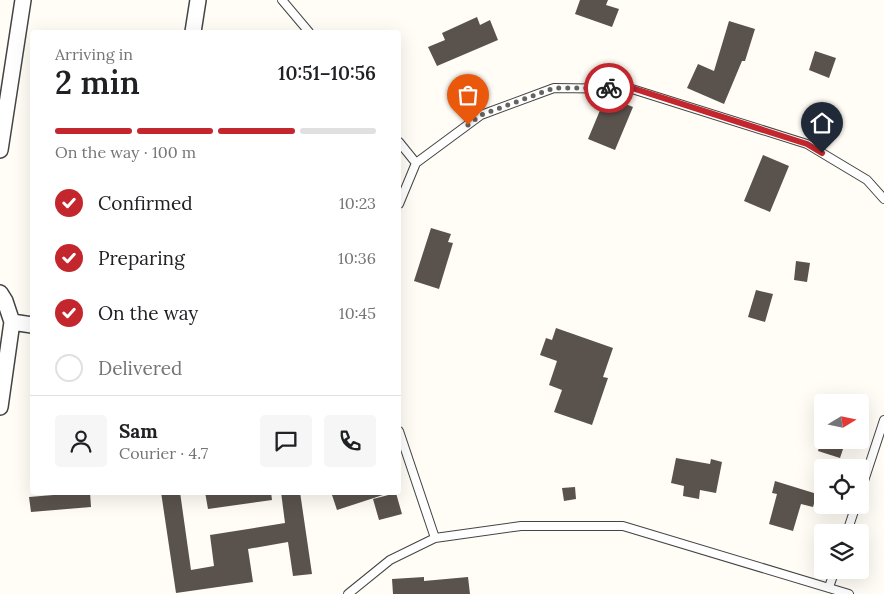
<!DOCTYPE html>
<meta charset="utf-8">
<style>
body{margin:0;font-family:Lora,serif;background:#f6f6f6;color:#202124;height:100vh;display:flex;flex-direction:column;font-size:19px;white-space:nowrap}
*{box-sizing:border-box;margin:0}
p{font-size:16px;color:#757577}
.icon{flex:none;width:28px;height:28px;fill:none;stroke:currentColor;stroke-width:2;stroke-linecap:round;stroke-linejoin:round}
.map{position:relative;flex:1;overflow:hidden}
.sheet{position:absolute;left:30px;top:30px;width:371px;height:465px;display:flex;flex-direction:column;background:#fff;border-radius:5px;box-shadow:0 5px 20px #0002}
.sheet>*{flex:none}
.needle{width:32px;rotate:80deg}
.buttons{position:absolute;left:814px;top:394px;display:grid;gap:10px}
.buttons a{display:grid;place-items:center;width:55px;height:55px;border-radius:5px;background:#fff;box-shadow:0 5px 20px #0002;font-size:25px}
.pin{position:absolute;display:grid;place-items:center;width:42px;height:42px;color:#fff;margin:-51px -21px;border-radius:50% 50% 50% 0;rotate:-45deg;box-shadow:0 0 5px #0007}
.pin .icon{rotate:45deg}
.courier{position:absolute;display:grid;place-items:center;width:50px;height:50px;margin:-25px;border:4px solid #c4262e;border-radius:50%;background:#fff;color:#222;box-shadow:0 1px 6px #0007}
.overview em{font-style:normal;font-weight:600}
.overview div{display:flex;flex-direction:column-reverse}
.overview{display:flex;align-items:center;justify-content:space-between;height:85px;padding:0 25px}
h1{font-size:32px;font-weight:600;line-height:38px}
.bar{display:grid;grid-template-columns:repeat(4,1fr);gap:8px 5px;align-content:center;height:60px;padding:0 25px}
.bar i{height:6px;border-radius:4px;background:#e0e0e0}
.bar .selected{background:#c4262e}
.bar p{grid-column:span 4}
.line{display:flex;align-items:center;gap:12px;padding:0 25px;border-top:1px solid #e0e0e0}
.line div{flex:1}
.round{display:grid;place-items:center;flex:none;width:52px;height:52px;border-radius:5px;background:#f6f6f6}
ol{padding:0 25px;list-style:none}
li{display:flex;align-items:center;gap:15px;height:55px}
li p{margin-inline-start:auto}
li .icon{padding:5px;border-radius:50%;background:#c4262e;color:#fff;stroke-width:4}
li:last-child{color:#757577}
li i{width:28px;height:28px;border:2px solid #e0e0e0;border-radius:50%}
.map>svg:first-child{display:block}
</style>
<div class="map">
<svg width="884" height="594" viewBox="0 0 884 594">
<rect width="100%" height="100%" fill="#fffdf5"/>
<!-- building -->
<path fill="#5a524d" d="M580,0H608L606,5L619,9L612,27L575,14Z
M477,17L480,25L490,20L498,40L437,66L428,47L445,40L442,33Z
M729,21L755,29L745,61H742L724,104L687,88L698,64L714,71Z
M815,51L836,58L829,78L809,70Z
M606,96L633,107L615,150L588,139Z
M763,155L789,166L770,212L744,201Z
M431,228L451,234L448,242L453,243L439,289L414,281Z
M796,261L810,263L807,282L794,280Z
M756,290L773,294L765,322L748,317Z
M556,328L613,348L603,377L608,378L592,425L554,412L562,390L549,385L557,361L540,355L546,338L552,340Z
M821,440H846L840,458L818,451Z
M676,458L710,464L711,459L722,462L716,493L700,490L699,499L683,496L684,486L671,483Z
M775,481L817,494L813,507L801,504L793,531L769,524L777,494L772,493Z
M575,487L576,499L564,501L562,488Z
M90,492L91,507L31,512L29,497Z
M161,492H180L191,570L214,566L210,535L285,523L281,492H300L312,574L293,576L288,542L248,549L253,582L176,593Z
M205,492H271L272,500L208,509Z
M331,492H383V495L337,510Z
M396,493L402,514L379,520L373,499Z
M424,577V581L468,577L470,594H393L392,579Z"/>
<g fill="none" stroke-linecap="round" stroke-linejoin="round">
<!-- service casing -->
<g stroke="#444" stroke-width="10">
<path id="service" d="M282,0L309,32
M399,142L416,163
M399,204L416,163L481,115L554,88L632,89L807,144L867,180L884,199
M399,431L435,538
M860,493L884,420
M847,532L856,505
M829,587L835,570
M348,594L390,560L435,538L521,526H623L849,594"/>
</g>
<!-- minor casing -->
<g stroke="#444" stroke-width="18">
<path id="minor" d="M193,32L198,0
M0,150L23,0
M0,293L5,301L12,322L0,407
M12,322L32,325"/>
</g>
<!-- service -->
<use href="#service" stroke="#fff" stroke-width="8"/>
<!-- minor -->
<use href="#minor" stroke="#fff" stroke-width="15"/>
</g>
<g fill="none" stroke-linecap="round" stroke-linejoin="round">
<!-- done -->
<path stroke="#646461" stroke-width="5" stroke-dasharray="0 9" d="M468,125L481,115L554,88H609"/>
<!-- route -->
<path stroke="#c4262e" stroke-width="6" d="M609,88H632L807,144L822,153"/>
</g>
</svg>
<div class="buttons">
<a><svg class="needle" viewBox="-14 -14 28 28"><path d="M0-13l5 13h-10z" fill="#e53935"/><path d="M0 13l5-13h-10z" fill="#757577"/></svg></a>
<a><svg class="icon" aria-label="locate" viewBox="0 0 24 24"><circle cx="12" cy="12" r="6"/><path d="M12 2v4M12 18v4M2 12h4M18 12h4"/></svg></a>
<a><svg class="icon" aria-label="layers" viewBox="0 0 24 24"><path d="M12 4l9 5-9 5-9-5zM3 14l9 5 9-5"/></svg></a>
</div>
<div class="pin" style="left:468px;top:125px;background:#ea580c"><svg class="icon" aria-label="bag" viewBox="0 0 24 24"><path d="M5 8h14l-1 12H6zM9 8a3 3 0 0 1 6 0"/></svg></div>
<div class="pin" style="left:822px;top:153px;background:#1f2937"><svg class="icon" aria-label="home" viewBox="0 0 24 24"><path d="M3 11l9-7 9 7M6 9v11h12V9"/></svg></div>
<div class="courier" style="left:609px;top:88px"><svg class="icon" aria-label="bike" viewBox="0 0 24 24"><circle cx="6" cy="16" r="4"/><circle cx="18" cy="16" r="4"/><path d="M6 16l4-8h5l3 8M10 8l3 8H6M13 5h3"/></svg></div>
<section class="sheet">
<div class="overview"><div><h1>2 min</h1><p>Arriving in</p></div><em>10:51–10:56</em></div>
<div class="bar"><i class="selected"></i><i class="selected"></i><i class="selected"></i><i></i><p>On the way · 100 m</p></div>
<ol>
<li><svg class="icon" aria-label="check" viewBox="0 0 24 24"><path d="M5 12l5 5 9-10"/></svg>Confirmed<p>10:23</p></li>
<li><svg class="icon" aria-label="check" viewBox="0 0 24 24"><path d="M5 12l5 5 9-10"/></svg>Preparing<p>10:36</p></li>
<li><svg class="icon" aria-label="check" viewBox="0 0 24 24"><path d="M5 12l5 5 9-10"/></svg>On the way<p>10:45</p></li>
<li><i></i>Delivered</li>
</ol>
<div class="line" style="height:90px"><a class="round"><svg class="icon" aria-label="person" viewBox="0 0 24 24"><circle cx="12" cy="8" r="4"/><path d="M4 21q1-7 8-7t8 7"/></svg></a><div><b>Sam</b><p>Courier · 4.7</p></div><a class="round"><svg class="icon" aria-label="chat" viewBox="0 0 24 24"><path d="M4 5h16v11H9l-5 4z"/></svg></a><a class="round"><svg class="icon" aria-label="phone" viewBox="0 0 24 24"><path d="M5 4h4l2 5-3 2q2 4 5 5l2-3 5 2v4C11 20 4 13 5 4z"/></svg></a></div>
</section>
</div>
